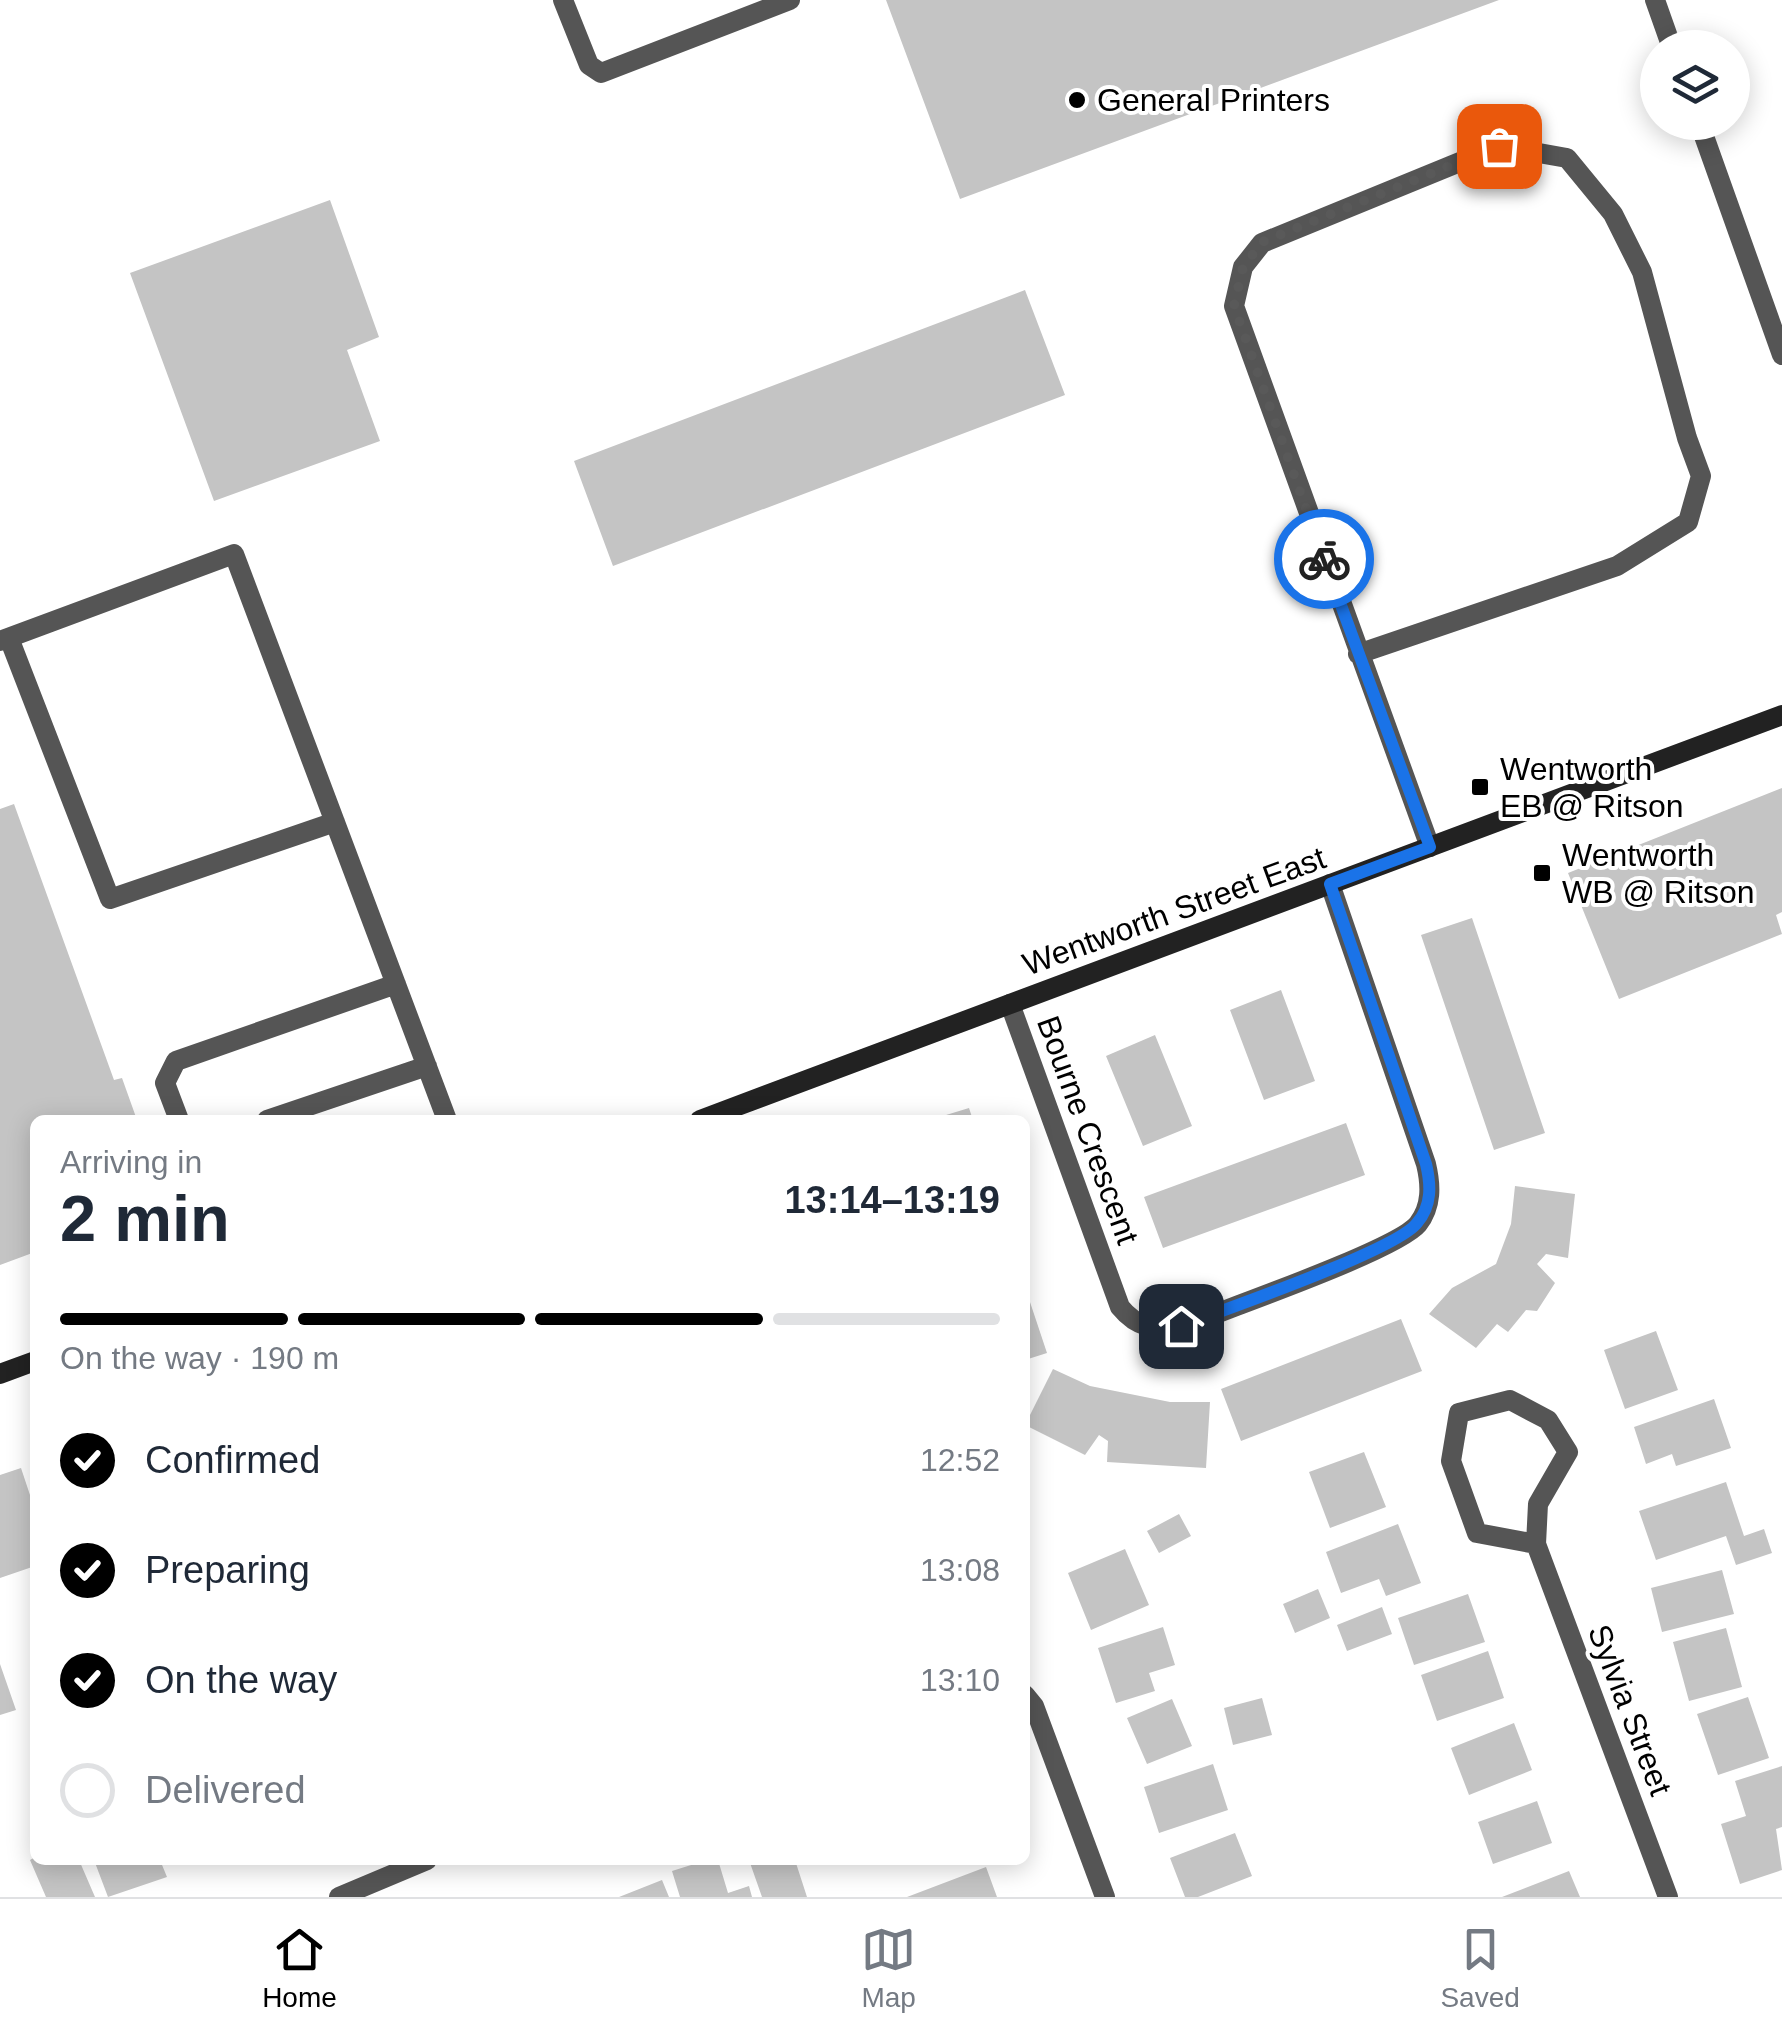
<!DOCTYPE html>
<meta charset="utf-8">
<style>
body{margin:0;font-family:Arial,sans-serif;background:#f2f2f3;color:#1f2937;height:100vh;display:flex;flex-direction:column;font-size:38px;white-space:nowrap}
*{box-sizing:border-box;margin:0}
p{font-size:32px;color:#747a83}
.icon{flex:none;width:55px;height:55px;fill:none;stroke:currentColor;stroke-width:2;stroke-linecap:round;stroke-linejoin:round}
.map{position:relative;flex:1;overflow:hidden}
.details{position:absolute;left:30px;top:1115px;width:1000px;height:750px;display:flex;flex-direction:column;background:#fff;border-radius:15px;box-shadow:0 5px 25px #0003}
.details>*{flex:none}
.controls{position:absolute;left:1640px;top:30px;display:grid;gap:20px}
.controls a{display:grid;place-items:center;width:110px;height:110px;border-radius:50%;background:#fff;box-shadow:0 5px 25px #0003;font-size:50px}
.pin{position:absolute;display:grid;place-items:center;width:85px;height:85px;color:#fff;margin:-42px;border-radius:20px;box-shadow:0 5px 15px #0006}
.courier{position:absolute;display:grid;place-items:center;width:100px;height:100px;margin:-50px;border:8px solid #1a73e8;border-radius:50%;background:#fff;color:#222;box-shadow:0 2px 12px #0007}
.overview em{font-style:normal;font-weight:600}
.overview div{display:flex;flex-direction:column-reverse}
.overview{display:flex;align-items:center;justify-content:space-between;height:170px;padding:0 30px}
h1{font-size:65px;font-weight:600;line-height:75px}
.bar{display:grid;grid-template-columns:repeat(4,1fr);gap:15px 10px;align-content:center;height:120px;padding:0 30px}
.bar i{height:12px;border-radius:8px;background:#e0e1e3}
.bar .current{background:#000}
.bar p{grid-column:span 4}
ol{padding:0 30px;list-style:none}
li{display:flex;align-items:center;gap:30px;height:110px}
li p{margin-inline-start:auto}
li .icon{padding:10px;border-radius:50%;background:#000;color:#fff;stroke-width:4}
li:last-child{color:#747a83}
li i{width:55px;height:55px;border:5px solid #e0e1e3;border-radius:50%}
.tabs{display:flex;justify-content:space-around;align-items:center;height:140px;border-top:2px solid #e0e1e3;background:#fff;font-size:28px;color:#747a83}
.tabs a{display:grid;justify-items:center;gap:5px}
.tabs .current{color:#000}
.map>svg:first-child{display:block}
</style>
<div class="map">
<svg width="1782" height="1897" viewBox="0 0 1782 1897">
<rect width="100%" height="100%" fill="#fff"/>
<!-- building -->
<path fill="#c4c4c4" d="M886,0H1499L960,199Z
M330,200L379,337L347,350L380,441L214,501L130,273Z
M1025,290L1065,395L613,566L574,461Z
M1782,788V912L1776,915L1782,934L1619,999L1568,873Z
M14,804L114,1080L122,1078L137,1120H35V1252L0,1265V809Z
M1472,918L1545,1133L1494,1150L1421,935Z
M1281,990L1315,1081L1264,1100L1230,1010Z
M1155,1035L1192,1126L1143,1146L1106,1056Z
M969,1108L973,1120H933V1119Z
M1346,1123L1365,1175L1163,1248L1144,1197Z
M1515,1186L1575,1194L1568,1258L1546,1254L1537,1264L1555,1283L1537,1311L1526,1310L1508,1332L1497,1324L1476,1348L1429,1314L1452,1288L1496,1264L1511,1224Z
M1025,1287L1047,1353L1025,1360Z
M1401,1319L1422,1371L1241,1441L1221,1389Z
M1656,1331L1678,1390L1625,1409L1604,1350Z
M1053,1369L1090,1386L1170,1402H1210L1206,1468L1107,1462L1108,1441L1099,1435L1085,1455L1025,1425Z
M1714,1399L1731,1448L1676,1466L1672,1454L1646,1464L1634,1427Z
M1364,1452L1386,1507L1330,1528L1309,1472Z
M21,1468L35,1510V1566L0,1578V1475Z
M1726,1482L1744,1536L1764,1529L1772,1553L1736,1565L1726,1536L1656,1560L1639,1511Z
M1179,1514L1191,1536L1159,1553L1147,1531Z
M1398,1524L1421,1583L1386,1596L1379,1579L1341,1593L1326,1552Z
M1125,1549L1149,1605L1091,1630L1068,1573Z
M1722,1570L1734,1614L1662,1632L1651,1588Z
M1318,1589L1330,1618L1295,1633L1283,1604Z
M1468,1594L1485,1642L1414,1665L1398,1618Z
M1382,1607L1392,1634L1347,1651L1337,1625Z
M1163,1627L1175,1665L1149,1673L1155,1691L1116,1703L1098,1648Z
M1726,1628L1742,1687L1689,1701L1673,1642Z
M1488,1651L1504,1698L1437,1721L1421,1675Z
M0,1664L16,1710L0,1715Z
M1748,1697L1769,1758L1718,1775L1697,1714Z
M1262,1698L1272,1735L1233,1745L1224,1708Z
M1172,1699L1192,1746L1147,1764L1127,1718Z
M1514,1723L1532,1770L1469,1795L1451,1748Z
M1213,1764L1228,1810L1159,1833L1144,1787Z
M1782,1766V1827L1776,1829L1782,1870L1740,1884L1721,1824L1746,1816L1735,1781Z
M1537,1801L1552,1843L1493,1864L1478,1822Z
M1235,1833L1252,1876L1198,1897H1185L1170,1858Z
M35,1857L79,1860L95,1897H46L30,1860Z
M94,1860H160L167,1877L108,1897Z
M707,1860H718L728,1893L749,1886L752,1897H680L672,1871Z
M749,1860H795L807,1897H762Z
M986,1867L997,1897H907Z
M1569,1871L1580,1897H1502Z
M662,1880L669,1897H619Z"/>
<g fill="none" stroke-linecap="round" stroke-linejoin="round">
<!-- service -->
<path stroke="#555" stroke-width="20" d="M563,0L589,65L601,73L790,0
M9,638L110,899L335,822
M0,641L234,554L447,1120
M1358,654L1617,566L1688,522L1701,476L1687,438L1642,272L1613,214L1567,158L1499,146L1262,243L1243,267L1234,306L1430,847
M179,1120L165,1083L176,1061L396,984
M267,1120L427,1066"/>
<!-- minor -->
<path stroke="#555" stroke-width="20" d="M1010,1004L1120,1307C1138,1329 1154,1329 1181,1327C1223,1310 1397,1250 1418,1224C1432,1206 1431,1185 1426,1164L1330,884
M1536,1544L1477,1533L1451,1461L1459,1413L1510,1400L1548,1420L1568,1452L1538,1504L1536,1544L1668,1897
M1025,1695L1034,1706L1105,1897
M339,1897L427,1860"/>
<!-- tertiary -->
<path stroke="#555" stroke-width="20" d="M1655,0L1672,48
M1699,122L1782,355"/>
<!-- secondary -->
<path stroke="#222" stroke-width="20" d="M700,1120L1782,715
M0,1374L35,1361"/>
</g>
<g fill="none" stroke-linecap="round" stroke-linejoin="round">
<!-- done -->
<path stroke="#595959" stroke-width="10" stroke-dasharray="0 18" d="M1324,559L1234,306L1243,267L1262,242L1499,146"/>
<!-- route -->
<path stroke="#1a73e8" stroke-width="12" d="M1181,1326C1223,1310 1397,1250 1417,1223C1432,1206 1431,1185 1426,1164L1330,884L1430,847L1324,559"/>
</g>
<!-- markers -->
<g fill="#000" stroke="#fff" stroke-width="4">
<circle cx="1077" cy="100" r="10"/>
<rect x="1470" y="777" width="20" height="20" rx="5"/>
<rect x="1532" y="863" width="20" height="20" rx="5"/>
</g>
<g text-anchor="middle" stroke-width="8" stroke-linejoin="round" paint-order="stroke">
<!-- poi labels -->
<g font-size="32" fill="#000" stroke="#fff" text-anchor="start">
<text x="1097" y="111">General Printers</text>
<text x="1500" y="780">Wentworth<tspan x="1500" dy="37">EB @ Ritson</tspan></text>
<text x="1562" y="866">Wentworth<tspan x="1562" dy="37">WB @ Ritson</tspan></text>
</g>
<!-- street labels -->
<g font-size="32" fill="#000" stroke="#fff">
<text transform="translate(1174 911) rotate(-20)" y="11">Wentworth Street East</text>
<text transform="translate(1088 1130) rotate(70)" y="11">Bourne Crescent</text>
<text transform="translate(1630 1710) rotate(69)" y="11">Sylvia Street</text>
</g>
</g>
</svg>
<div class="controls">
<a><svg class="icon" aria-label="layers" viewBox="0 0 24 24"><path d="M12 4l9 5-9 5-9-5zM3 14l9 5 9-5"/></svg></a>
</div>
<div class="pin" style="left:1499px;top:146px;background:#ea580c"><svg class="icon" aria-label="bag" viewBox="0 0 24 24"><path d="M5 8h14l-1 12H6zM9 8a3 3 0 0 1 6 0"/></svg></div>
<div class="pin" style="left:1181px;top:1326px;background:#1f2937"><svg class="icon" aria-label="home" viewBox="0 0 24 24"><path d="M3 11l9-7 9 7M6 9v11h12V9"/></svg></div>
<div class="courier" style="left:1324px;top:559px"><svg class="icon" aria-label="bike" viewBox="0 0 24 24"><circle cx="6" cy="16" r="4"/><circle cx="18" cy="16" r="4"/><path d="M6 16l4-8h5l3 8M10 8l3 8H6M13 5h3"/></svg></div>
<section class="details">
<div class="overview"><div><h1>2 min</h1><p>Arriving in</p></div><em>13:14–13:19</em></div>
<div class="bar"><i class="current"></i><i class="current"></i><i class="current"></i><i></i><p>On the way · 190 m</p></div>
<ol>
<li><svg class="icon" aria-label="check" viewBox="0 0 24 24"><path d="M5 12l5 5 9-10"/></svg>Confirmed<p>12:52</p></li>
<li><svg class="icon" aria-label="check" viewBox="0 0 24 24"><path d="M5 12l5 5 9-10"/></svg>Preparing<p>13:08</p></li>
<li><svg class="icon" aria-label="check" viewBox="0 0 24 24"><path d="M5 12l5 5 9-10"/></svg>On the way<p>13:10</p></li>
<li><i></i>Delivered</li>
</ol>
</section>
</div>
<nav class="tabs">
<a class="current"><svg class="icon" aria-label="home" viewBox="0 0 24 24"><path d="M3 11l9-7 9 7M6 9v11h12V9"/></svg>Home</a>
<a><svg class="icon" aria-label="map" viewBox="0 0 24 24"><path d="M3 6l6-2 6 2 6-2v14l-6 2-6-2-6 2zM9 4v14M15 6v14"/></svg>Map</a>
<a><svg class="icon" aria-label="saved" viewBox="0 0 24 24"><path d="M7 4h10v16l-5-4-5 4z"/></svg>Saved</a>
</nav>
